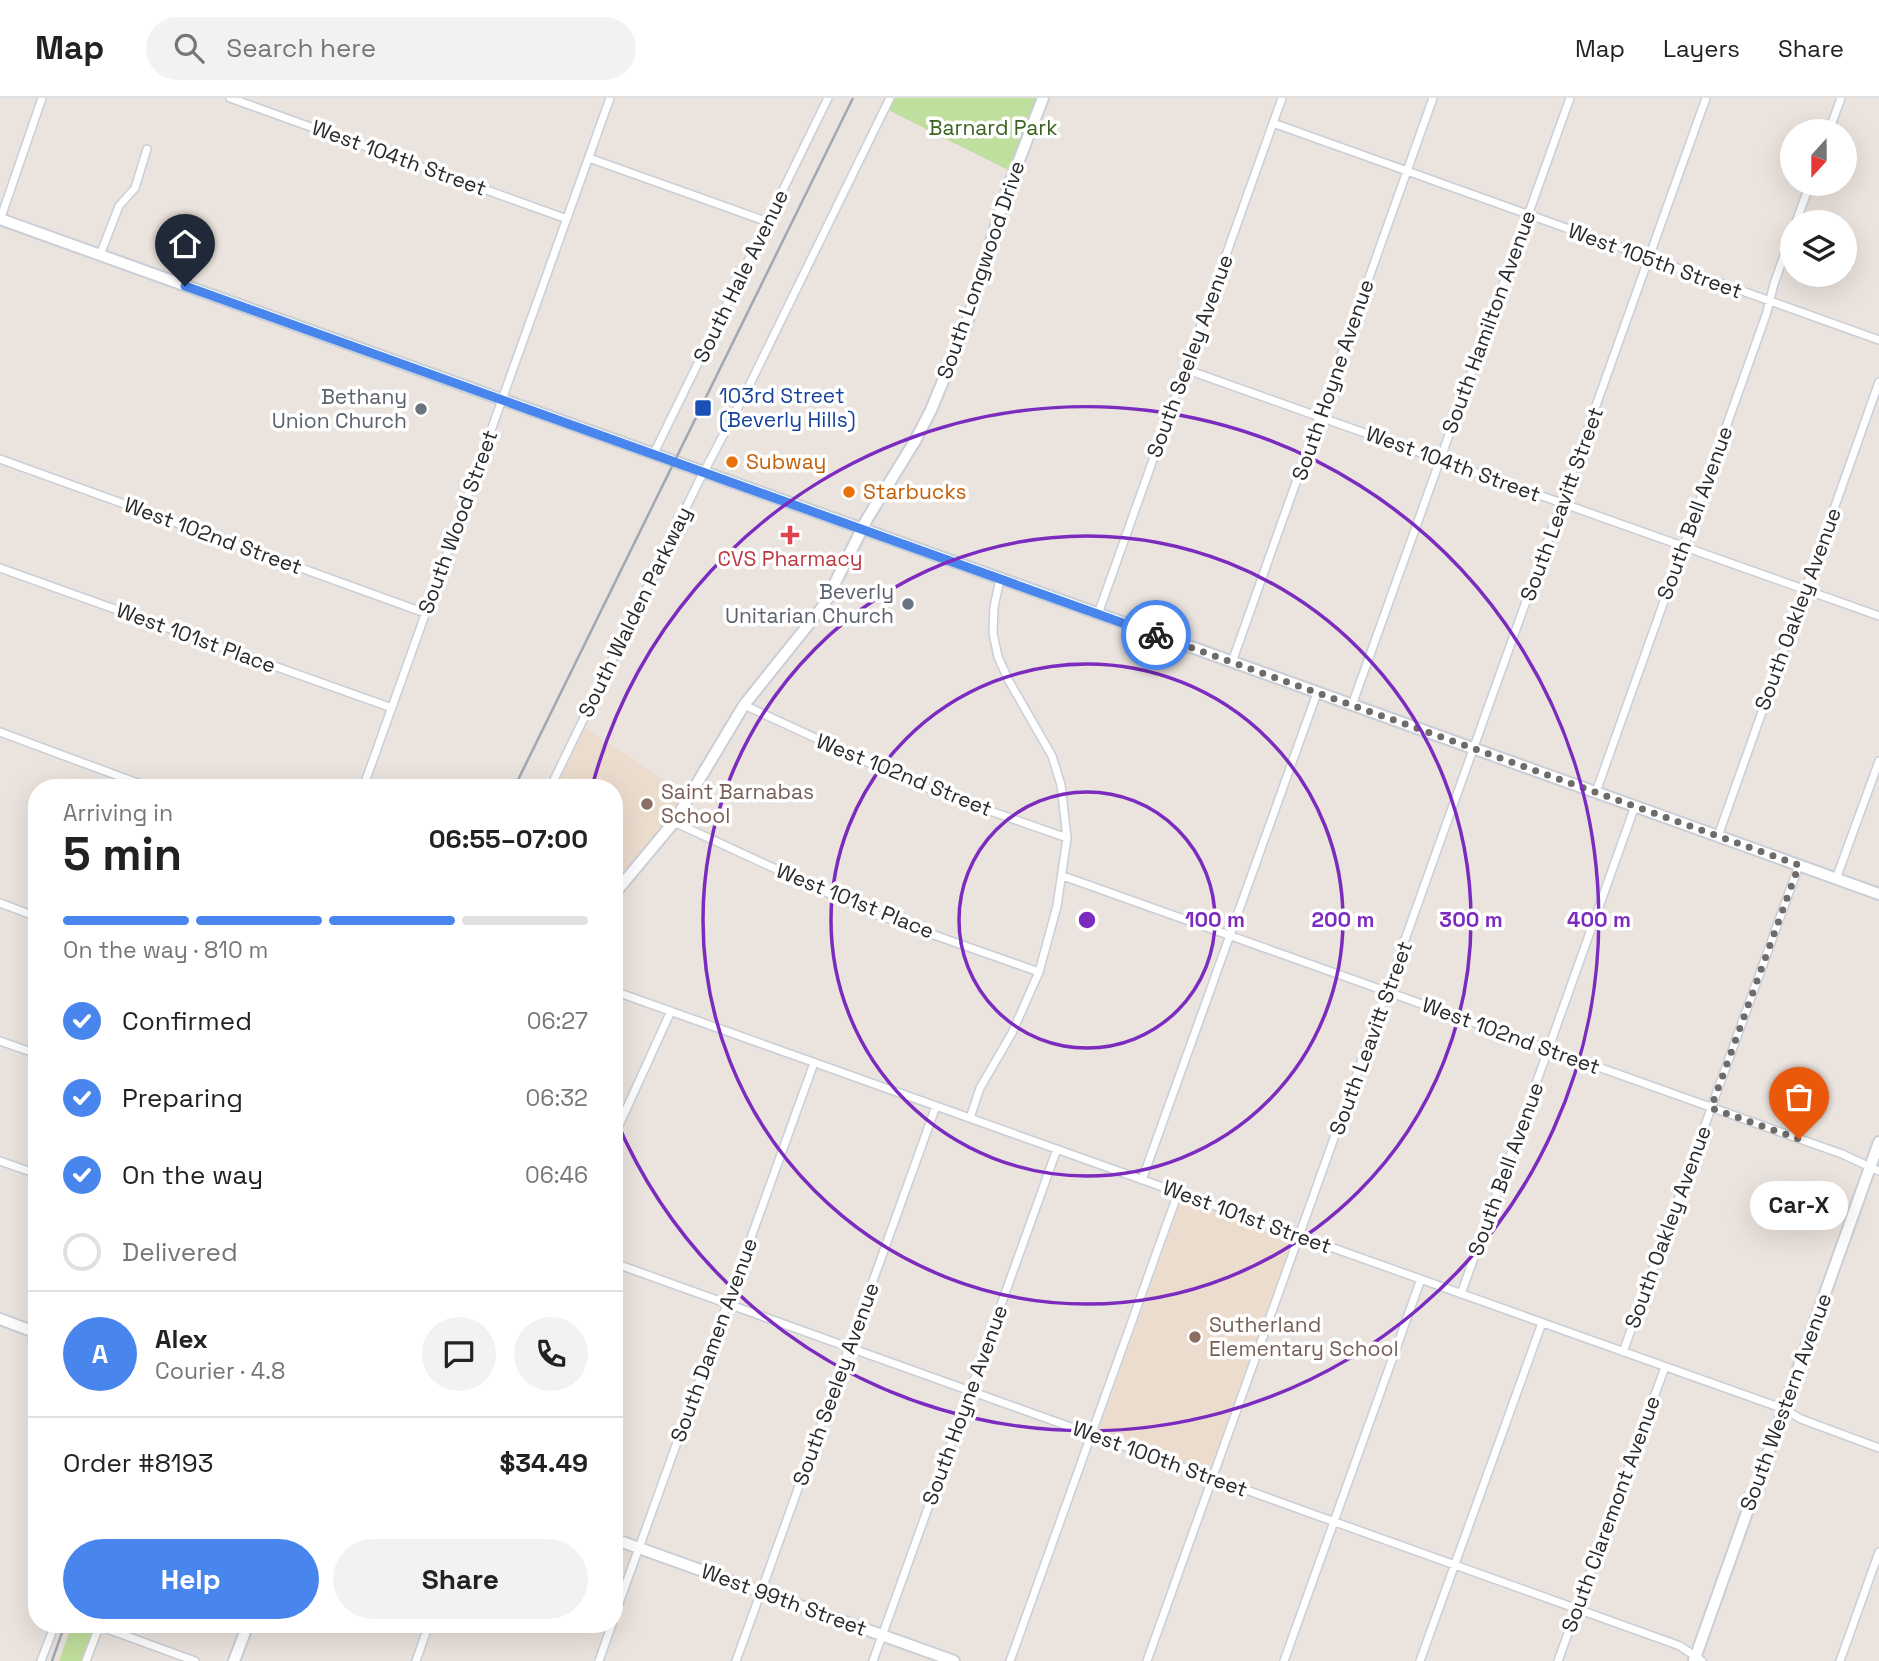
<!DOCTYPE html>
<meta charset="utf-8">
<style>
body{margin:0;font-family:"Space Grotesk",sans-serif;background:#f2f2f2;color:#222;height:100vh;display:flex;flex-direction:column;font-size:26px;white-space:nowrap}
*{box-sizing:border-box;margin:0}
p{font-size:23px;color:#767676}
.icon{flex:none;width:38px;height:38px;fill:none;stroke:currentColor;stroke-width:2;stroke-linecap:round;stroke-linejoin:round}
.map{position:relative;flex:1;overflow:hidden}
.details{position:absolute;left:28px;top:681px;width:595px;height:854px;display:flex;flex-direction:column;background:#fff;border-radius:28px;box-shadow:0 7px 28px #0002}
.details>*{flex:none}
.needle{width:46px;rotate:201deg}
.tools{position:absolute;left:1780px;top:21px;display:grid;gap:14px}
.tools a{display:grid;place-items:center;width:77px;height:77px;border-radius:50%;background:#fff;box-shadow:0 7px 28px #0002;font-size:35px}
.pin{position:absolute;display:grid;place-items:center;width:60px;height:60px;color:#fff;margin:-72px -30px;border-radius:50% 50% 50% 0;rotate:-45deg;box-shadow:0 0 7px #0007}
.pin .icon{rotate:45deg}
.courier{position:absolute;display:grid;place-items:center;width:70px;height:70px;margin:-35px;border:5px solid #4886ee;border-radius:50%;background:#fff;color:#222;box-shadow:0 2px 9px #0007}
.bubble{position:absolute;height:49px;border-radius:24px;background:#fff;box-shadow:0 7px 28px #0002;font-size:23px;font-weight:800;line-height:49px;text-align:center}
.head em{font-style:normal;font-weight:800}
.head div{display:flex;flex-direction:column-reverse}
.head{display:flex;align-items:center;justify-content:space-between;height:119px;padding:0 35px}
h1{font-size:46px;font-weight:800;line-height:52px}
.bar{display:grid;grid-template-columns:repeat(4,1fr);gap:10px 7px;align-content:center;height:84px;padding:0 35px}
.bar i{height:9px;border-radius:5px;background:#e0e0e0}
.bar .on{background:#4886ee}
.bar p{grid-column:span 4}
.line{display:flex;align-items:center;gap:18px;padding:0 35px;border-top:2px solid #e0e0e0}
.line div{flex:1}
.round{display:grid;place-items:center;flex:none;width:74px;height:74px;border-radius:37px;background:#f2f2f2}
ol{padding:0 35px;list-style:none}
li{display:flex;align-items:center;gap:21px;height:77px}
li p{margin-inline-start:auto}
li .icon{padding:7px;border-radius:50%;background:#4886ee;color:#fff;stroke-width:4}
li:last-child{color:#767676}
li i{width:38px;height:38px;border:4px solid #e0e0e0;border-radius:50%}
.action{display:flex;gap:14px;margin-top:auto;padding:14px 35px}
.action a{flex:1;height:80px;border-radius:42px;background:#4886ee;color:#fff;font-size:28px;font-weight:800;line-height:80px;text-align:center}
.action a+a{background:#f2f2f2;color:#222}
header{display:flex;align-items:center;gap:42px;box-sizing:border-box;height:98px;padding:0 35px;background:#fff;border-bottom:2px solid #e0e0e0}
header strong{font-size:33px}
nav{display:flex;gap:38px;margin-inline-start:auto;font-size:24px}
.search{width:490px;height:63px;background:#f2f2f2;display:flex;align-items:center;gap:18px;box-sizing:border-box;padding:0 24px;border-radius:38px;color:#767676;font-size:26px}
.map>svg:first-child{display:block}
</style>
<header>
<strong>Map</strong>
<div class="search"><svg class="icon" aria-label="search" viewBox="0 0 24 24"><circle cx="10" cy="10" r="6"/><path d="M15 15l6 6"/></svg>Search here</div>
<nav><a>Map</a><a>Layers</a><a>Share</a></nav>
</header>
<div class="map">
<svg width="1879" height="1563" viewBox="0 0 1879 1563">
<rect width="100%" height="100%" fill="#ebe3dd"/>
<!-- education -->
<path fill="#ecdcce" d="M585,630L685,696L655,738L614,787V690H556Z
M1182,1101L1293,1141L1209,1375L1098,1335Z"/>
<!-- green -->
<path fill="#c0de9d" d="M894,0H1038L1008,72L888,12Z
M72,1526H95L81,1563H59Z"/>
<g fill="none" stroke-linecap="round" stroke-linejoin="round">
<!-- street casing -->
<g stroke="#c9ced7" stroke-width="10">
<path id="street" d="M230,0L567,121
M1273,25L1879,242
M1829,33L1841,0
M589,60L768,124
M0,122L42,0
M1796,124L1810,86
M100,157L119,108L135,90L147,51
M1185,271L1879,518
M653,357L828,0
M0,361L425,515
M0,470L392,610
M1098,516L1282,0
M1232,564L1433,0
M744,607L891,675L939,695L1067,740
M1352,607L1570,0
M0,634L151,690
M363,690L610,0
M550,690L698,385L746,294L890,0
M1596,694L1766,217L1774,186L1792,135
M674,724L869,814L1039,874
M1718,738L1879,284
M1063,778L1842,1056L1879,1073
M1836,781L1879,663
M0,805L37,819
M614,893L1784,1311L1801,1321L1879,1350
M0,943L37,956
M970,1020L980,990L1012,935L1039,874L1057,808L1067,740L1061,687L1052,658L1009,583L998,559L993,535L994,509L1000,481
M614,1038L671,913
M0,1063L37,1076
M1142,1082L1317,595
M614,1165L1672,1545L1680,1548L1702,1563
M1461,1196L1635,708
M1623,1254L1799,767
M614,1519L814,965
M99,1528L195,1563
M41,1563L55,1526
M86,1563L100,1526
M416,1563L429,1526
M599,1563L612,1526
M736,1563L936,1008
M873,1563L1057,1051
M1010,1563L1178,1095
M1147,1563L1706,0
M1284,1563L1421,1181
M1420,1563L1542,1225
M1558,1563L1665,1269
M1840,1563L1879,1454"/>
</g>
<!-- secondary casing -->
<g stroke="#c9ced7" stroke-width="14">
<path id="secondary" d="M0,121L1879,796
M614,796L674,724L744,607L824,507L867,421L915,343L931,312L967,225L1003,104L1043,0
M0,1221L37,1235
M614,1441L954,1563
M234,1563L248,1526
M1694,1563L1879,1044"/>
</g>
<!-- street -->
<use href="#street" stroke="#fff" stroke-width="7"/>
<!-- secondary -->
<use href="#secondary" stroke="#fff" stroke-width="10"/>
<!-- rail -->
<path stroke="#a0a7b3" stroke-width="2.5" d="M514,690L853,0
M52,1563L65,1526"/>
</g>
<g fill="none" stroke-linecap="round" stroke-linejoin="round">
<!-- done -->
<path stroke="#6e6b69" stroke-width="7" stroke-dasharray="0 12.6" d="M1156,537L1799,767L1711,1010L1799,1041"/>
<!-- route -->
<path stroke="#4886ee" stroke-width="9" d="M185,188L1156,537"/>
</g>
<!-- distance rings -->
<g fill="none" stroke="#7b2cbf" stroke-width="3.5">
<circle cx="1087" cy="822" r="128"/>
<circle cx="1087" cy="822" r="256"/>
<circle cx="1087" cy="822" r="384"/>
<path d="M592 689A512 512 0 1 1 616 1022"/>
</g>
<!-- markers -->
<rect fill="#1a4fb4" stroke="#fff" stroke-width="2.5" x="694" y="301" width="18" height="18" rx="3.5"/>
<g fill="#6b7280" stroke="#fff" stroke-width="2.5">
<circle cx="421" cy="311" r="7"/>
<circle cx="908" cy="506" r="7"/>
</g>
<g fill="#e8710a" stroke="#fff" stroke-width="2.5">
<circle cx="732" cy="364" r="7"/>
<circle cx="849" cy="394" r="7"/>
</g>
<path fill="#e0444e" stroke="#fff" stroke-width="2.5" d="M786.5 426.5h7v7h7v7h-7v7h-7v-7h-7v-7h7z"/>
<g fill="#8d6e63" stroke="#fff" stroke-width="2.5">
<circle cx="647" cy="706" r="7"/>
<circle cx="1195" cy="1239" r="7"/>
</g>
<g text-anchor="middle" stroke-width="7" stroke-linejoin="round" paint-order="stroke">
<!-- park labels -->
<g font-size="21" fill="#3a631f" stroke="#fff">
<text x="993" y="37">Barnard Park</text>
</g>
<!-- street labels -->
<g font-size="21" fill="#2a2a2a" stroke="#fff">
<text transform="translate(399 60) rotate(20)" y="7">West 104th Street</text>
<text transform="translate(1655 163) rotate(20)" y="7">West 105th Street</text>
<text transform="translate(981 172) rotate(-71)" y="7">South Longwood Drive</text>
<text transform="translate(741 178) rotate(-64)" y="7">South Hale Avenue</text>
<text transform="translate(1489 224) rotate(-70)" y="7">South Hamilton Avenue</text>
<text transform="translate(1190 258) rotate(-70)" y="7">South Seeley Avenue</text>
<text transform="translate(1333 282) rotate(-71)" y="7">South Hoyne Avenue</text>
<text transform="translate(1453 366) rotate(20)" y="7">West 104th Street</text>
<text transform="translate(1562 406) rotate(-70)" y="7">South Leavitt Street</text>
<text transform="translate(1695 415) rotate(-70)" y="7">South Bell Avenue</text>
<text transform="translate(458 424) rotate(-70)" y="7">South Wood Street</text>
<text transform="translate(213 438) rotate(20)" y="7">West 102nd Street</text>
<text transform="translate(1798 511) rotate(-70)" y="7">South Oakley Avenue</text>
<text transform="translate(635 514) rotate(-64)" y="7">South Walden Parkway</text>
<text transform="translate(196 540) rotate(20)" y="7">West 101st Place</text>
<text transform="translate(904 677) rotate(22)" y="7">West 102nd Street</text>
<text transform="translate(855 803) rotate(22)" y="7">West 101st Place</text>
<text transform="translate(1511 938) rotate(20)" y="7">West 102nd Street</text>
<text transform="translate(1371 940) rotate(-70)" y="7">South Leavitt Street</text>
<text transform="translate(1506 1071) rotate(-70)" y="7">South Bell Avenue</text>
<text transform="translate(1247 1119) rotate(20)" y="7">West 101st Street</text>
<text transform="translate(1668 1129) rotate(-70)" y="7">South Oakley Avenue</text>
<text transform="translate(714 1242) rotate(-70)" y="7">South Damen Avenue</text>
<text transform="translate(836 1286) rotate(-70)" y="7">South Seeley Avenue</text>
<text transform="translate(1786 1304) rotate(-70)" y="7">South Western Avenue</text>
<text transform="translate(965 1307) rotate(-70)" y="7">South Hoyne Avenue</text>
<text transform="translate(1160 1361) rotate(20)" y="7">West 100th Street</text>
<text transform="translate(1611 1416) rotate(-70)" y="7">South Claremont Avenue</text>
<text transform="translate(784 1502) rotate(20)" y="7">West 99th Street</text>
</g>
<!-- transit labels -->
<g font-size="21" fill="#164399" stroke="#fff" text-anchor="start">
<text x="719" y="305">103rd Street<tspan x="719" dy="24">(Beverly Hills)</tspan></text>
</g>
<!-- worship labels -->
<g font-size="21" fill="#5b616d" stroke="#fff" text-anchor="end">
<text x="407" y="306">Bethany<tspan x="407" dy="24">Union Church</tspan></text>
<text x="894" y="501">Beverly<tspan x="894" dy="24">Unitarian Church</tspan></text>
</g>
<!-- food labels -->
<g font-size="21" fill="#c56008" stroke="#fff" text-anchor="start">
<text x="746" y="371">Subway</text>
<text x="863" y="401">Starbucks</text>
</g>
<!-- health labels -->
<g font-size="21" fill="#be3a42" stroke="#fff">
<text x="790" y="468">CVS Pharmacy</text>
</g>
<!-- education labels -->
<g font-size="21" fill="#785e54" stroke="#fff" text-anchor="start">
<text x="661" y="701">Saint Barnabas<tspan x="661" dy="24">School</tspan></text>
<text x="1209" y="1234">Sutherland<tspan x="1209" dy="24">Elementary School</tspan></text>
</g>
</g>
<circle cx="1087" cy="822" r="10" fill="#7b2cbf" stroke="#fff" stroke-width="3.5"/>
<g font-size="21" text-anchor="middle" font-weight="bold" fill="#7b2cbf" stroke="#fff" stroke-width="7" stroke-linejoin="round" paint-order="stroke">
<text x="1215" y="829">100 m</text>
<text x="1343" y="829">200 m</text>
<text x="1471" y="829">300 m</text>
<text x="1599" y="829">400 m</text>
</g>
</svg>
<div class="tools">
<a><svg class="needle" viewBox="-14 -14 28 28"><path d="M0-13l5 13h-10z" fill="#e53935"/><path d="M0 13l5-13h-10z" fill="#767676"/></svg></a>
<a><svg class="icon" aria-label="layers" viewBox="0 0 24 24"><path d="M12 4l9 5-9 5-9-5zM3 14l9 5 9-5"/></svg></a>
</div>
<div class="pin" style="left:1799px;top:1041px;background:#ea580c"><svg class="icon" aria-label="bag" viewBox="0 0 24 24"><path d="M5 8h14l-1 12H6zM9 8a3 3 0 0 1 6 0"/></svg></div>
<div class="pin" style="left:185px;top:188px;background:#1f2937"><svg class="icon" aria-label="home" viewBox="0 0 24 24"><path d="M3 11l9-7 9 7M6 9v11h12V9"/></svg></div>
<div class="courier" style="left:1156px;top:537px"><svg class="icon" aria-label="bike" viewBox="0 0 24 24"><circle cx="6" cy="16" r="4"/><circle cx="18" cy="16" r="4"/><path d="M6 16l4-8h5l3 8M10 8l3 8H6M13 5h3"/></svg></div>
<div class="bubble" style="left:1750px;top:1083px;width:98px">Car-X</div>
<section class="details">
<div class="head"><div><h1>5 min</h1><p>Arriving in</p></div><em>06:55–07:00</em></div>
<div class="bar"><i class="on"></i><i class="on"></i><i class="on"></i><i></i><p>On the way · 810 m</p></div>
<ol>
<li><svg class="icon" aria-label="check" viewBox="0 0 24 24"><path d="M5 12l5 5 9-10"/></svg>Confirmed<p>06:27</p></li>
<li><svg class="icon" aria-label="check" viewBox="0 0 24 24"><path d="M5 12l5 5 9-10"/></svg>Preparing<p>06:32</p></li>
<li><svg class="icon" aria-label="check" viewBox="0 0 24 24"><path d="M5 12l5 5 9-10"/></svg>On the way<p>06:46</p></li>
<li><i></i>Delivered</li>
</ol>
<div class="line" style="height:126px"><b class="round" style="background:#4886ee;color:#fff">A</b><div><b>Alex</b><p>Courier · 4.8</p></div><a class="round"><svg class="icon" aria-label="chat" viewBox="0 0 24 24"><path d="M4 5h16v11H9l-5 4z"/></svg></a><a class="round"><svg class="icon" aria-label="phone" viewBox="0 0 24 24"><path d="M5 4h4l2 5-3 2q2 4 5 5l2-3 5 2v4C11 20 4 13 5 4z"/></svg></a></div>
<div class="line" style="height:91px"><div>Order #8193</div><b>$34.49</b></div>
<div class="action"><a>Help</a><a>Share</a></div>
</section>
</div>
